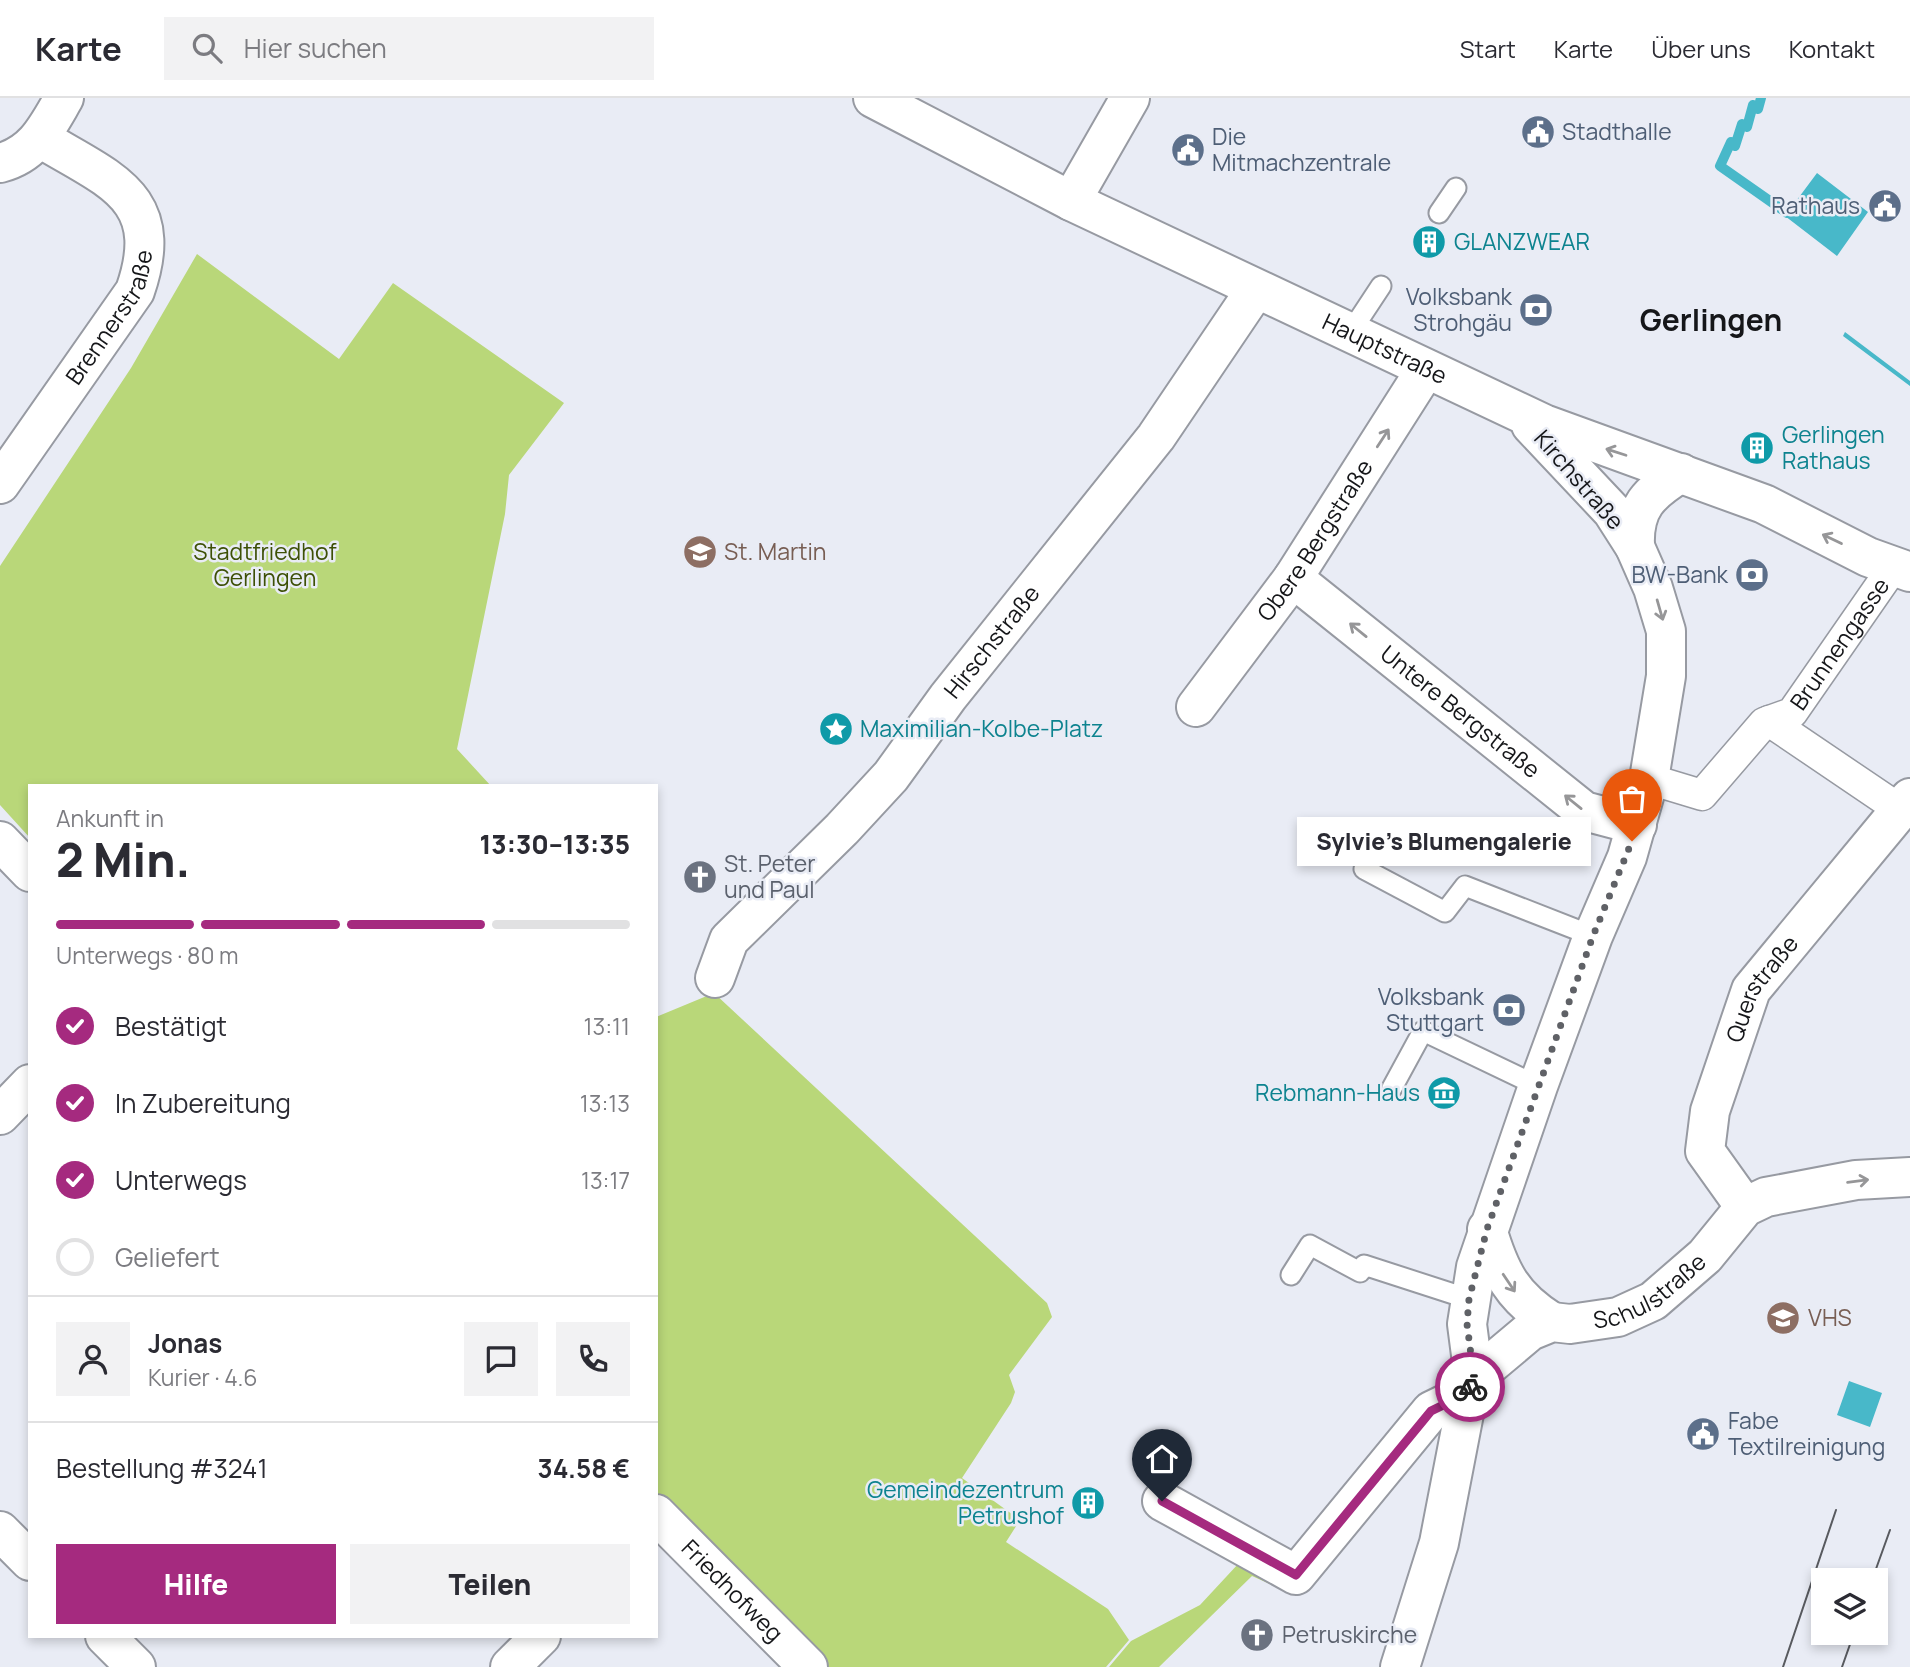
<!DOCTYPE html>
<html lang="de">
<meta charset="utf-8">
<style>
body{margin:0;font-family:Manrope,sans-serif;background:#f2f2f3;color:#2b2b33;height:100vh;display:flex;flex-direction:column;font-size:26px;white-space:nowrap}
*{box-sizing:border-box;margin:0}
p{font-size:23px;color:#7c7c81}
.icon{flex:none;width:38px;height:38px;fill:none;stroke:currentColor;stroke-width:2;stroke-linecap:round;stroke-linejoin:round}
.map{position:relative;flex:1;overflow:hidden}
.drawer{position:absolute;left:28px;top:686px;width:630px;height:854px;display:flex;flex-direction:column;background:#fff;border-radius:0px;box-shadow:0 4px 10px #0003}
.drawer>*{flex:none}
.tools{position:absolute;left:1811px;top:1470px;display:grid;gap:14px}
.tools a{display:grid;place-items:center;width:77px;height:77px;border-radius:0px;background:#fff;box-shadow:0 4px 10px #0003;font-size:35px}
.pin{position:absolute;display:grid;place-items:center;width:60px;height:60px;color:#fff;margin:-72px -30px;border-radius:50% 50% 50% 0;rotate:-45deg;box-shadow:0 0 7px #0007}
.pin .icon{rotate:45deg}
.courier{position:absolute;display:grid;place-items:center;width:70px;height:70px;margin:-35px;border:5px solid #a52a7f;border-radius:50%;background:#fff;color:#222;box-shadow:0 2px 9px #0007}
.bubble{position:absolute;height:49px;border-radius:0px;background:#fff;box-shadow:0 4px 10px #0003;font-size:23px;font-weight:800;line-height:49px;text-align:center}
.headline em{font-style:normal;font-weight:800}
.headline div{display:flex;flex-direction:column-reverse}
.headline{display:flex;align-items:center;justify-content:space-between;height:119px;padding:0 28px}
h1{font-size:46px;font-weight:800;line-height:52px}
.bar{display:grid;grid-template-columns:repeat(4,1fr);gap:10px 7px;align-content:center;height:84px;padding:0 28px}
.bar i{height:9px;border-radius:5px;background:#e1e1e2}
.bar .on{background:#a52a7f}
.bar p{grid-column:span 4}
.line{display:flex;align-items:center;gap:18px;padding:0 28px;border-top:2px solid #e1e1e2}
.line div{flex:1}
.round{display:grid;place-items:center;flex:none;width:74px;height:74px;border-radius:0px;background:#f2f2f3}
ol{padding:0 28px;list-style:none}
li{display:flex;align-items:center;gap:21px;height:77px}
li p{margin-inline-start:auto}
li .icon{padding:7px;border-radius:50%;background:#a52a7f;color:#fff;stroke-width:4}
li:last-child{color:#7c7c81}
li i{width:38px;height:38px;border:4px solid #e1e1e2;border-radius:50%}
.action{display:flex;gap:14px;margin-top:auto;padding:14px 28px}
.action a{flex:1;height:80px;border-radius:0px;background:#a52a7f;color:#fff;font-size:28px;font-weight:800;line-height:80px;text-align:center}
.action a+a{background:#f2f2f3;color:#2b2b33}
header{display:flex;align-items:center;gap:42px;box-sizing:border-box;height:98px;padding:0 35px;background:#fff;border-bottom:2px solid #e1e1e2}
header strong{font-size:33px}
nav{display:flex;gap:38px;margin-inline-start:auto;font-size:24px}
.search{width:490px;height:63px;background:#f2f2f3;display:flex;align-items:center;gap:18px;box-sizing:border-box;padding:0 24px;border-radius:0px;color:#7c7c81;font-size:26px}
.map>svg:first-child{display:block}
</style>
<header>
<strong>Karte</strong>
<div class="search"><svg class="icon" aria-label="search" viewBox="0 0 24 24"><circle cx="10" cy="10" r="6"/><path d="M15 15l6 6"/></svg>Hier suchen</div>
<nav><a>Start</a><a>Karte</a><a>Über uns</a><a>Kontakt</a></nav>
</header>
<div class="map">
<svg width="1910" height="1569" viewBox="0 0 1910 1569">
<rect width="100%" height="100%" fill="#e9ecf5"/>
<!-- green -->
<path fill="#b9d779" d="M197,156L339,261L393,185L564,305L509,377L505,416L457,651L491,688H30V740L0,707V468L131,270Z
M714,895L1047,1205L1052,1219L1009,1277L1015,1294L1011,1305L962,1380L1020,1422L1006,1444L1108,1511L1129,1542L1106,1569H827L656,1400V919Z
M1239,1465L1287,1487L1283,1492L1252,1478L1159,1569H1109L1131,1543L1200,1507Z"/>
<!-- water -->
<path fill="#48b8c9" d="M1817,75L1868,114L1837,158L1785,118Z
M1845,234L1910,283V288L1843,238Z
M1849,1283L1882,1295L1870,1329L1837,1317Z"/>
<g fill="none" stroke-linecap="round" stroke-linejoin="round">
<!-- stream -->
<path stroke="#48b8c9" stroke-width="10" d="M1761,0L1758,11L1753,7L1747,29L1742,26L1735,48L1731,44L1720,68L1787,115"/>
<!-- service casing -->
<g stroke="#979aa2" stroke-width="23">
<path id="service" d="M1439,115L1456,90
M1350,235L1381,188
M1364,771L1445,814L1465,788L1593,838
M1392,990L1423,933L1538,988
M1291,1177L1310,1147L1360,1174L1364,1167L1469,1201"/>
</g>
<!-- pedestrian casing -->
<g stroke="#979aa2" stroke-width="33">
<g id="pedestrian">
<path d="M1769,623L1899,711"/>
<path id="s1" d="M1649,681L1702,697L1764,625L1792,615L1894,468"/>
</g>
</g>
<!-- minor casing -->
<g stroke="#979aa2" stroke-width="42">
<g id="minor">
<path d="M0,65C35,56 47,29 64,0"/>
<path d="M1071,103L1130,0"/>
<path id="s2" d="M0,386L135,193C168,98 109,82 40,40"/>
<path id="s3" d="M1293,480L1584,713L1637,727"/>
<path id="s4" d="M1196,609L1293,480L1426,271"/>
<path d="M0,743L30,774"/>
<path id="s5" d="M715,880L729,842L842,731L891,678L948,599L1156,339L1256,191"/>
<path d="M0,1017L30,986"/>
<path id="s6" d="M1745,1109L1705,1053L1710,1013L1751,892L1910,700"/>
<path d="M1162,1403L1296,1477L1431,1313L1468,1295"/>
<path id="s7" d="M656,1416L808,1569"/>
<path d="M0,1433L30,1463"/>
<path d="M105,1538L136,1569"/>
<path d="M510,1569L541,1538"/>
</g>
</g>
<!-- secondary casing -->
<g stroke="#979aa2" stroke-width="42">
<g id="secondary">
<path id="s8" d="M873,0L1071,103L1544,326L1764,406L1868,459L1910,474"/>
<path d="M1635,449C1633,409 1649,395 1681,375"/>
<path d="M1487,1131C1500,1175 1512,1199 1552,1224"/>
<path d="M1474,1280L1467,1226L1476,1169L1538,988L1593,838L1627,759L1649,681L1666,578V533L1653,490L1635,449L1612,413L1531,327"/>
<path id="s9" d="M1400,1569L1439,1445L1468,1295L1474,1280L1530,1233L1552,1224L1570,1226L1618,1219L1653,1203L1705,1158L1745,1109L1766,1099L1856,1082L1910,1079"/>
</g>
</g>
<!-- service -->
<use href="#service" stroke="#fff" stroke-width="19"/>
<!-- pedestrian -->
<use href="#pedestrian" stroke="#fff" stroke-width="30"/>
<!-- minor -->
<use href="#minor" stroke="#fff" stroke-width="38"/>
<!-- secondary -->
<use href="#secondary" stroke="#fff" stroke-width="38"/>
<!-- tram -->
<path stroke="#585a5f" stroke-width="2" d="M1872,1482L1890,1432
M1783,1569L1836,1412
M1842,1569L1854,1535"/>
</g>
<!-- one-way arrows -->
<defs><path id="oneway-shaft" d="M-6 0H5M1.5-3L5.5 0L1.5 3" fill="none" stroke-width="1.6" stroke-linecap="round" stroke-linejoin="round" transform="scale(1.75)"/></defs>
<g stroke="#969698">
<use href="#oneway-shaft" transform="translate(1383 340) rotate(-57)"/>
<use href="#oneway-shaft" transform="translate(1616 354) rotate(-162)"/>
<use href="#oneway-shaft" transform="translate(1832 441) rotate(-154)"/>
<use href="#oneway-shaft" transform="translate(1660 512) rotate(74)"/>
<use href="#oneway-shaft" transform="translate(1358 532) rotate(-141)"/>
<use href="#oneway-shaft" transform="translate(1573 704) rotate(-141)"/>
<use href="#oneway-shaft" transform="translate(1858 1083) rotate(-7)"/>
<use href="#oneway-shaft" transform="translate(1509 1185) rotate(56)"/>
</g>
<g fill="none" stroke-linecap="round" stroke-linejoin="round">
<!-- done -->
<path stroke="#5f6166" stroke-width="7" stroke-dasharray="0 12.6" d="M1470,1289L1474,1280L1467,1226L1469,1201L1487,1131L1593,838L1632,743"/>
<!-- route -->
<path stroke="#a52a7f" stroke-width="9" d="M1162,1403L1296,1477L1431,1313L1468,1295L1470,1289"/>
</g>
<!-- icons -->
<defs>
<g id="civic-disc" transform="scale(1.75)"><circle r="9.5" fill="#5c6f8a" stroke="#e9ecf5"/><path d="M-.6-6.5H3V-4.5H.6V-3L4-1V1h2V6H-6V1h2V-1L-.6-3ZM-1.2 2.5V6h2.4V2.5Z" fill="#fff"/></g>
<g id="building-disc" transform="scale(1.75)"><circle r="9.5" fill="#0f9aa8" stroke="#e9ecf5"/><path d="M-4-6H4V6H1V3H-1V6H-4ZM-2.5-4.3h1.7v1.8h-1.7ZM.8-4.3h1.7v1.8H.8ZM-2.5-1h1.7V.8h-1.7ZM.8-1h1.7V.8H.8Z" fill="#fff"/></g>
<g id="bank-disc" transform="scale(1.75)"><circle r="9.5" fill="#5c6f8a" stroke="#e9ecf5"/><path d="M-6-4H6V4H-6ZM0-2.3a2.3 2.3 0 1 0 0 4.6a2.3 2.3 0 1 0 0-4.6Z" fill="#fff"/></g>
<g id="school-disc" transform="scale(1.75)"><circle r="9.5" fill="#8d6e63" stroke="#e9ecf5"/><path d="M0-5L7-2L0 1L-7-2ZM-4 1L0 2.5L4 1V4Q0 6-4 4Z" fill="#fff"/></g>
<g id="sight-disc" transform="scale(1.75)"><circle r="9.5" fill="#0f9aa8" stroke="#e9ecf5"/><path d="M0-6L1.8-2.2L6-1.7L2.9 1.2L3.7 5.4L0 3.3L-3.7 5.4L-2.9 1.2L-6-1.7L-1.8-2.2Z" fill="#fff"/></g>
<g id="church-disc" transform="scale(1.75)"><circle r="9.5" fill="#6b7280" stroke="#e9ecf5"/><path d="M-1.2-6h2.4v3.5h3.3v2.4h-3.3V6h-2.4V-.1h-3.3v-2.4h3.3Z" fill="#fff"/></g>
<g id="museum-disc" transform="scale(1.75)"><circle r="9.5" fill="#0f9aa8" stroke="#e9ecf5"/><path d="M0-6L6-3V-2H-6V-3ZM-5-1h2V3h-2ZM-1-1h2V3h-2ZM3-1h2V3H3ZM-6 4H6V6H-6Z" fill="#fff"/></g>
</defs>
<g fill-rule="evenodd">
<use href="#civic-disc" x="1538" y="34"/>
<use href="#civic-disc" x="1188" y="52"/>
<use href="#civic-disc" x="1885" y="108"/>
<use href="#building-disc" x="1429" y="144"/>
<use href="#bank-disc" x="1536" y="212"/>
<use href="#building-disc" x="1757" y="350"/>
<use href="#school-disc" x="700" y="454"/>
<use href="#bank-disc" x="1752" y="477"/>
<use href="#sight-disc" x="836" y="631"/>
<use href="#church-disc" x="700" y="779"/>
<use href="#bank-disc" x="1509" y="912"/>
<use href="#museum-disc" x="1444" y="995"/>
<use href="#school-disc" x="1783" y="1220"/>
<use href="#civic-disc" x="1703" y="1336"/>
<use href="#building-disc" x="1088" y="1405"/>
<use href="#church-disc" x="1257" y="1537"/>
</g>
<g text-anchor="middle" stroke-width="5" stroke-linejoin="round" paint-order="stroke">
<!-- service labels -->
<g font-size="23" fill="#4e5e75" stroke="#e9ecf5" text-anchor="end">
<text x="1562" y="42" text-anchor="start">Stadthalle</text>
<text x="1212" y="47" text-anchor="start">Die<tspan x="1212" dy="26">Mitmachzentrale</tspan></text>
<text x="1860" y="116">Rathaus</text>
<text x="1512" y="207">Volksbank<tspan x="1512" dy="26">Strohgäu</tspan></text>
<text x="1728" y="485">BW-Bank</text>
<text x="1484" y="907">Volksbank<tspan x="1484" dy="26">Stuttgart</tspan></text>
<text x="1728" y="1331" text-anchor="start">Fabe<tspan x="1728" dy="26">Textilreinigung</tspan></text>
</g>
<!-- culture labels -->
<g font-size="23" fill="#0d838f" stroke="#e9ecf5" text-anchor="start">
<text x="1454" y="152">GLANZWEAR</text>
<text x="1782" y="345">Gerlingen<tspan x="1782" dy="26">Rathaus</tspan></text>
<text x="860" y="639">Maximilian-Kolbe-Platz</text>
<text x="1420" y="1003" text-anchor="end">Rebmann-Haus</text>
<text x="1064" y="1400" text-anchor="end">Gemeindezentrum<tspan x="1064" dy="26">Petrushof</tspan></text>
</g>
<!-- street labels -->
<g font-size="23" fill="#151619" stroke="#e9ecf5">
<text dy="8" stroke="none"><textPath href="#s2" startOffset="201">Brennerstraße</textPath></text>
<text dy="8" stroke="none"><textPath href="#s8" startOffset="570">Hauptstraße</textPath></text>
<text transform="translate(1579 382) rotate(49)" y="8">Kirchstraße</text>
<text dy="8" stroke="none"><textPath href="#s4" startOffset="205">Obere Bergstraße</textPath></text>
<text dy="8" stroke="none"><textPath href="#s5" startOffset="439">Hirschstraße</textPath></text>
<text dy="8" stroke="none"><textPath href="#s1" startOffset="264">Brunnengasse</textPath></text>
<text dy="8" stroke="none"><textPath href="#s3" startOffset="214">Untere Bergstraße</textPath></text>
<text dy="8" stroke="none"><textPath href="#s6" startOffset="243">Querstraße</textPath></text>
<text dy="8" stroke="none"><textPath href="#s9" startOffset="502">Schulstraße</textPath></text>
<text dy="8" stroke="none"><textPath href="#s7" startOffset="108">Friedhofweg</textPath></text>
</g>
<!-- park labels -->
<g font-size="23" fill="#3d5006" stroke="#e9ecf5">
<text x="265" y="462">Stadtfriedhof<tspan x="265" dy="26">Gerlingen</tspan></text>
</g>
<!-- education labels -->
<g font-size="23" fill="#785e54" stroke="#e9ecf5" text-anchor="start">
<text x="724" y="462">St. Martin</text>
<text x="1808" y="1228">VHS</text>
</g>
<!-- worship labels -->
<g font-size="23" fill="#5b616d" stroke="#e9ecf5" text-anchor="start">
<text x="724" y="774">St. Peter<tspan x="724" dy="26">und Paul</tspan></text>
<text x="1282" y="1545">Petruskirche</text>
</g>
<!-- district labels -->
<g font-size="30" font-weight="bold" fill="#151619" stroke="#e9ecf5">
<text x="1711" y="233">Gerlingen</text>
</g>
</g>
</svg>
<div class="tools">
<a><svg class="icon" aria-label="layers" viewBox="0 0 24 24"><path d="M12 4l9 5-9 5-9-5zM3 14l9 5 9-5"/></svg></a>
</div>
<div class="pin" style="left:1632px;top:743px;background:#ea580c"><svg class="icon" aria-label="bag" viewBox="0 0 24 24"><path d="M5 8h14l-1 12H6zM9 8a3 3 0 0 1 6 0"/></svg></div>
<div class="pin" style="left:1162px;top:1403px;background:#1f2937"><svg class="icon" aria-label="home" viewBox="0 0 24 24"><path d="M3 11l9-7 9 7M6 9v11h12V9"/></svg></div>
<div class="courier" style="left:1470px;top:1289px"><svg class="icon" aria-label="bike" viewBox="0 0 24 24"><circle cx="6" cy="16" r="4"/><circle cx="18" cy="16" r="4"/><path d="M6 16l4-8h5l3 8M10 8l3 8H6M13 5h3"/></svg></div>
<div class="bubble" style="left:1297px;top:719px;width:294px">Sylvie's Blumengalerie</div>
<section class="drawer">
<div class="headline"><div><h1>2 Min.</h1><p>Ankunft in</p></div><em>13:30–13:35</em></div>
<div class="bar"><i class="on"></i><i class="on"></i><i class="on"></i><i></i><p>Unterwegs · 80 m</p></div>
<ol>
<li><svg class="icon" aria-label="check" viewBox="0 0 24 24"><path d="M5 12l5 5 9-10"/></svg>Bestätigt<p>13:11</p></li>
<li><svg class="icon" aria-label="check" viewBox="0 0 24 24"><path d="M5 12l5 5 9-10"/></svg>In Zubereitung<p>13:13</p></li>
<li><svg class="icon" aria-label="check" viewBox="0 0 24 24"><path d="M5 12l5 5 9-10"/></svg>Unterwegs<p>13:17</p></li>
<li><i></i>Geliefert</li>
</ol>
<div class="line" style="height:126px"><a class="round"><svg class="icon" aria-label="person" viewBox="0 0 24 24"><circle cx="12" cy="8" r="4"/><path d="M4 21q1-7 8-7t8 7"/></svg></a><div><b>Jonas</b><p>Kurier · 4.6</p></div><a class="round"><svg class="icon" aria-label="chat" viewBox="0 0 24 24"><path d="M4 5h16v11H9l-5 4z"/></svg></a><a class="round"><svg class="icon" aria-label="phone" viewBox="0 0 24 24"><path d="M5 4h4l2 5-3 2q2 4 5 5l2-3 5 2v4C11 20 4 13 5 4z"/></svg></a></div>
<div class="line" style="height:91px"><div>Bestellung #3241</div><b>34.58 €</b></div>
<div class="action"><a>Hilfe</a><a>Teilen</a></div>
</section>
</div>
